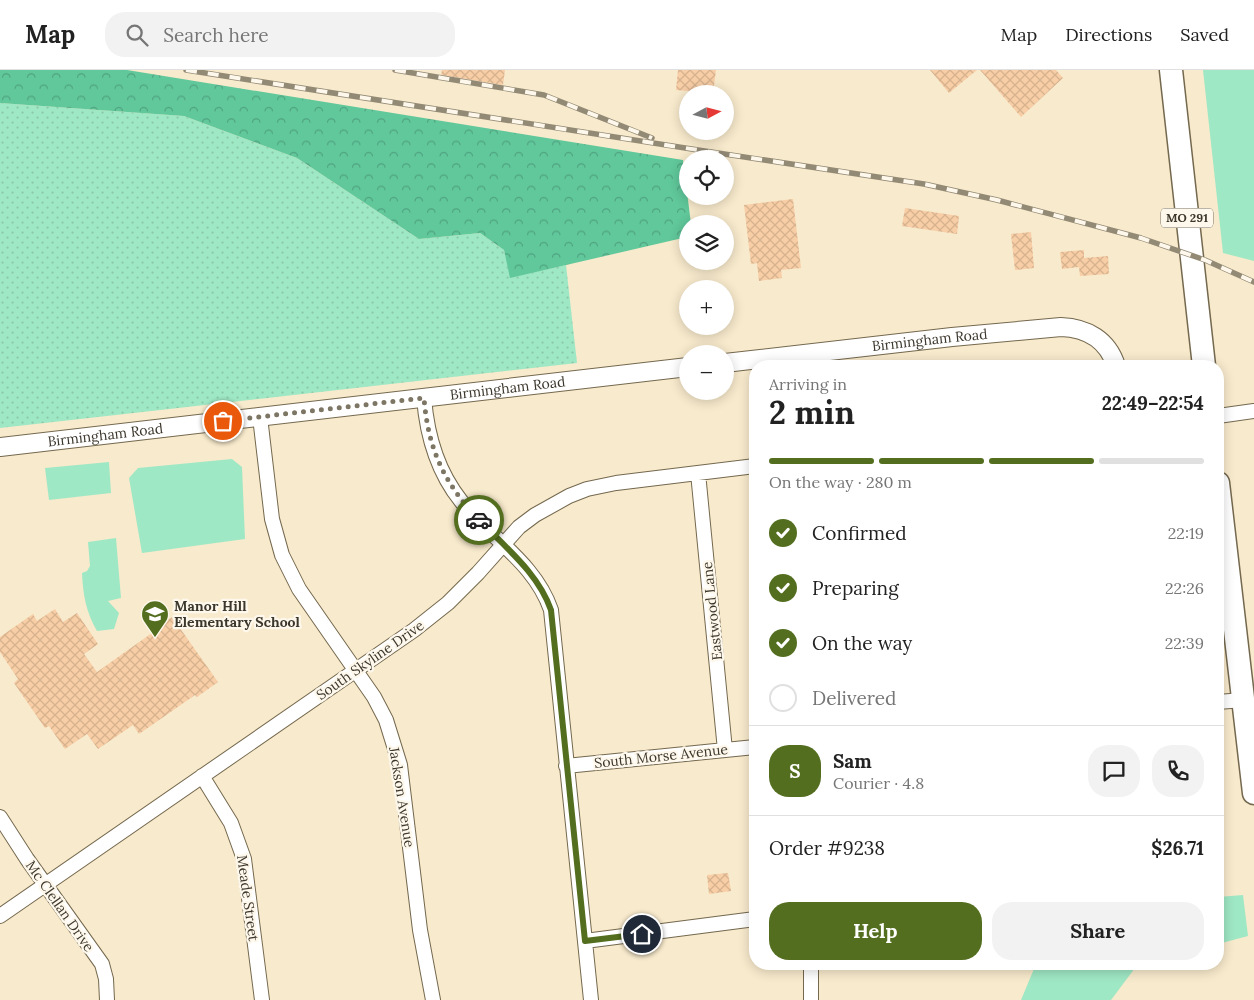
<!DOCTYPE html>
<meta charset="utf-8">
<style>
body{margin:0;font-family:Lora,serif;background:#f2f2f2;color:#222;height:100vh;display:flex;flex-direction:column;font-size:19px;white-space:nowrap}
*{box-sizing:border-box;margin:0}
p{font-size:16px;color:#767676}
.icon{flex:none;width:28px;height:28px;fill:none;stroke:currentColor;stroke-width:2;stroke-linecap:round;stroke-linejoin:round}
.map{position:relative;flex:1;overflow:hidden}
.side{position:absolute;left:749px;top:290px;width:475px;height:610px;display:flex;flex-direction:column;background:#fff;border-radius:20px;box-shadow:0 2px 12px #0003}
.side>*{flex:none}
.needle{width:32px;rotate:83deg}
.controls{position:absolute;left:679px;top:15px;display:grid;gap:10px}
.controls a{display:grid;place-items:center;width:55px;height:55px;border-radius:50%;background:#fff;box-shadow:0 2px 12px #0003;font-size:25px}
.pin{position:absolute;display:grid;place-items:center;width:42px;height:42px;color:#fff;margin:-21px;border:2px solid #fff;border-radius:50%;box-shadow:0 1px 5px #0007}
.courier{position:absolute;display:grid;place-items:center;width:50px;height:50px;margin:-25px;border:4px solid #546e1f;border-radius:50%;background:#fff;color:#222;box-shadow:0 1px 6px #0007}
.overview em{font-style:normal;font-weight:700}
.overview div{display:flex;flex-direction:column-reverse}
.overview{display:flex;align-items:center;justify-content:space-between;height:85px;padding:0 20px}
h1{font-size:32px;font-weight:700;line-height:38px}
.bar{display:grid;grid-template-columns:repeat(4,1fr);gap:8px 5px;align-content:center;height:60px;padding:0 20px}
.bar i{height:6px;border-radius:4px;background:#e0e0e0}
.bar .on{background:#546e1f}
.bar p{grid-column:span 4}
.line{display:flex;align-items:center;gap:12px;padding:0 20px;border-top:1px solid #e0e0e0}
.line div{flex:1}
.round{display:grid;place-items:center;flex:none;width:52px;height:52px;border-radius:20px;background:#f2f2f2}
ol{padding:0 20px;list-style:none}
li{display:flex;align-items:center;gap:15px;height:55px}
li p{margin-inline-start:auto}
li .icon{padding:5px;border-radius:50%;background:#546e1f;color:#fff;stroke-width:4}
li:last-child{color:#767676}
li i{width:28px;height:28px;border:2px solid #e0e0e0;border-radius:50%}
.cta{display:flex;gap:10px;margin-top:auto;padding:10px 20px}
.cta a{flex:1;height:58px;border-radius:20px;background:#546e1f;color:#fff;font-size:20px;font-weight:700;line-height:58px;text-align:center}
.cta a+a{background:#f2f2f2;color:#222}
header{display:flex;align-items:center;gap:30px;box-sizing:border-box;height:70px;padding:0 25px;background:#fff;border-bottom:1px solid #e0e0e0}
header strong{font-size:24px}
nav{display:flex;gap:28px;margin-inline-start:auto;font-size:18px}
.search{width:350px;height:45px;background:#f2f2f2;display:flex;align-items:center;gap:12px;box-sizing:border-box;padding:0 18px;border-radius:20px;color:#767676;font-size:19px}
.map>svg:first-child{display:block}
</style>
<header>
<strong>Map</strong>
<div class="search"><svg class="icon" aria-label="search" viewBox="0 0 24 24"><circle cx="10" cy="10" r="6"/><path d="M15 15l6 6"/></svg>Search here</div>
<nav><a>Map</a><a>Directions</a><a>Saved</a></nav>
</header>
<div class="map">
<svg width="1254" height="930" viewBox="0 0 1254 930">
<defs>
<pattern id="grass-dots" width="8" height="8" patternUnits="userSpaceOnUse" patternTransform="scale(1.25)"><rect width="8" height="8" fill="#9fe8c5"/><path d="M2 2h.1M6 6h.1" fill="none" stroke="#8ac8a9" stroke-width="1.8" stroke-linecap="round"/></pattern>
<pattern id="forest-crowns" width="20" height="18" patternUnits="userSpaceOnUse" patternTransform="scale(1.25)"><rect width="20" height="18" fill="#60c89b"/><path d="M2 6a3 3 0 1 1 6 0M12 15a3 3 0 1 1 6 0" fill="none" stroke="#50a37f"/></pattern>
<pattern id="building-cross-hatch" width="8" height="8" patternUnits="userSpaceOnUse" patternTransform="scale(1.25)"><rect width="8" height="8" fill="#f8cea6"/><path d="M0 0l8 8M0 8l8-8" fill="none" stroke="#d6b28f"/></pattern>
</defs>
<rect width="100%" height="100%" fill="#f8eacc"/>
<!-- grass -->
<path fill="url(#grass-dots)" d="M0,33L184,46L297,88L419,169L480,163L504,180L511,207L566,195L577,293L0,358Z"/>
<!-- forest -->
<path fill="url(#forest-crowns)" d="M0,0H127L683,90L691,154H688L687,167L510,208L504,180L480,163L419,169L297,88L184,46L0,33Z"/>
<!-- park -->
<path fill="#9fe8c5" d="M1203,0H1254V191L1223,183Z
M232,389L242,397L245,469L142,483L129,408L138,398Z
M109,392L111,423L49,430L45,398Z
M116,468L121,528L108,531L119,543L114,559L97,561C86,542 83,525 82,503L87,501L90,496L88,472Z
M1243,825L1248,866L1218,874V827Z
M1036,894H1138L1111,930H1021Z"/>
<!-- building -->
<path fill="url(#building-cross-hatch)" d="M442,0H505L503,15L441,5Z
M678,0H716L713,23L676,20Z
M930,0H977L949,23Z
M980,0H1056L1063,8L1021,47Z
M793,129L801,198L781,200L782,208L759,211L757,193L751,194L744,135Z
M905,138L959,146L957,164L902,156Z
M1031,162L1034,198L1015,200L1011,164Z
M1084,180V188L1108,186L1109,204L1080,206L1079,197L1062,199L1060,182Z
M55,539L63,552L77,543L98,574L84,584L97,602L152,563L150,562L172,547L218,612L197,627L195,625L139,664L133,655L98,679L87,664L65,679L49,656L45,658L14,613L18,609L0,582V567L33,544L37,551Z
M728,803L731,821L709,824L707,805Z"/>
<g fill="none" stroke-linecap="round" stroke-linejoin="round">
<!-- minor casing -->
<g stroke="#74684e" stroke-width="16">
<path id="minor" d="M424,328C427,366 437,401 461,431C491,469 535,493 551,540L591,930
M1218,346L1254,341
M260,347L272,449L282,485L299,519L374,627L386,650L400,695L420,860L433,930
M698,403L725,680
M1218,632L1243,630
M566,696L755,677
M202,706L231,753L244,789L262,930
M0,747L27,789L102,894L106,909L107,930
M0,846L414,560L448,533L478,503L519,457L535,445L569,426L587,419L616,413L755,396
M585,871L755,849
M811,894V930"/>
</g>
<!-- tertiary casing -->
<g stroke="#74684e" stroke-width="20">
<g id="tertiary">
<path id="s1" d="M725,293L952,267L1061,257C1087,258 1108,270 1116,296"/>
<path id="s2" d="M0,377L688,297"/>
</g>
</g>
<!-- trunk casing -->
<g stroke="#74684e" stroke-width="25">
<path id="trunk" d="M1171,0L1204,296
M1218,413L1254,723"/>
</g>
<!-- minor -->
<use href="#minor" stroke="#fff" stroke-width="14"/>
<!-- tertiary -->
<use href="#tertiary" stroke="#fff" stroke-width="18"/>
<!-- trunk -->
<use href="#trunk" stroke="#fff" stroke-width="22"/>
<!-- rail casing -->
<g stroke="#938a76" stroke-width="5.5">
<path id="rail" d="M186,0L698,80L924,114L997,130L1141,168L1205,190L1254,212
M395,0L544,25L652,68"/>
</g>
<!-- rail -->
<use href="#rail" stroke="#fef8ec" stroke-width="4" stroke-dasharray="11" stroke-linecap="butt"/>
</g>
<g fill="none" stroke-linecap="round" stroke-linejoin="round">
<!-- done -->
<path stroke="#7e7664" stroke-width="5" stroke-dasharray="0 9" d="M223,351L424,328C428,379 444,413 479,450"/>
<!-- route -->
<path stroke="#546e1f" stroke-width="6" d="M479,450C506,478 538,503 551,540L585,871L642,864"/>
</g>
<!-- icons -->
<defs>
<g id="school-pin" transform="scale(1.4375)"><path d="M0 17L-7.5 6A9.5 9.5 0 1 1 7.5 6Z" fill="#546e1f" stroke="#fef8ec"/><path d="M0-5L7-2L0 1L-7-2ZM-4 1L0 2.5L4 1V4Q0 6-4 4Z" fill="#fff"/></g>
</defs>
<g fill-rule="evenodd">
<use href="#school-pin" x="155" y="544"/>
</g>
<g text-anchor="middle" stroke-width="4.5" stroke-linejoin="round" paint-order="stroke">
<!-- shield labels -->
<rect fill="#fef8ec" stroke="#767166" stroke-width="1" x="1161" y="138.5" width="52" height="19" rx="4"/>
<g font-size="12" font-weight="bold" fill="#3c372c">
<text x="1187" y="152">MO 291</text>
</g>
<!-- street labels -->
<g font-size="14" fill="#3c372c" stroke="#fef8ec">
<text dy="5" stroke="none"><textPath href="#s1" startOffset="206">Birmingham Road</textPath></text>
<text dy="5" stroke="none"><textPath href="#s2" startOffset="511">Birmingham Road</textPath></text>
<text dy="5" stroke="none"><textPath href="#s2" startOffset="106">Birmingham Road</textPath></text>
<text transform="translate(712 541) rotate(-96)" y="5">Eastwood Lane</text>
<text transform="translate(370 590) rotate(-35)" y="5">South Skyline Drive</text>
<text transform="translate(661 686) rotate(-6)" y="5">South Morse Avenue</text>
<text transform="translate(402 727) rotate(81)" y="5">Jackson Avenue</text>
<text transform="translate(248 828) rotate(82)" y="5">Meade Street</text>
<text transform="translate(60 836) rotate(55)" y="5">Mc Clellan Drive</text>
</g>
<!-- poi labels -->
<g font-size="14" font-weight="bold" fill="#3c372c" stroke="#fef8ec" text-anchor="start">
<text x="174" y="541">Manor Hill<tspan x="174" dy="16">Elementary School</tspan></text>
</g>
</g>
</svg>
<div class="controls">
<a><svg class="needle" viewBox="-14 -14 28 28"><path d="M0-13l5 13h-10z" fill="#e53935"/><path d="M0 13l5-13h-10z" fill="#767676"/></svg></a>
<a><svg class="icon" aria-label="locate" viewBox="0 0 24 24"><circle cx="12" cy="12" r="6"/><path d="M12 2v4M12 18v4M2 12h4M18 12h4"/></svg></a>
<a><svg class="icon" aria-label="layers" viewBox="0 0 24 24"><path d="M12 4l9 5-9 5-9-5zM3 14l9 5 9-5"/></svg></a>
<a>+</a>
<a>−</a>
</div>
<div class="pin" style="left:223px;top:351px;background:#ea580c"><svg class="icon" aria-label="bag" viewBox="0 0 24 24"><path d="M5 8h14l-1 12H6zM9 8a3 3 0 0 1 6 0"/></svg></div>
<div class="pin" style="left:642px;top:864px;background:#1f2937"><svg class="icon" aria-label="home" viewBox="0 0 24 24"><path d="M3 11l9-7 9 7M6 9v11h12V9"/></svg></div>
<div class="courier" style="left:479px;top:450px"><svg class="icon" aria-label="car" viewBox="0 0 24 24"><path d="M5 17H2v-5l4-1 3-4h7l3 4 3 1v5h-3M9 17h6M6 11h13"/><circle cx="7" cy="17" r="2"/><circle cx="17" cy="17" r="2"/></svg></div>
<section class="side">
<div class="overview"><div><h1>2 min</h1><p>Arriving in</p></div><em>22:49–22:54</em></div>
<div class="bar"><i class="on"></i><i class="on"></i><i class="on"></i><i></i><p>On the way · 280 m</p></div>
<ol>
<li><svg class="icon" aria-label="check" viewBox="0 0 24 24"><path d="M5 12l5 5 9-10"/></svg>Confirmed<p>22:19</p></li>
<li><svg class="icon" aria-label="check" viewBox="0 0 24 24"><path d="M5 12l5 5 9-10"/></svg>Preparing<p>22:26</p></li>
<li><svg class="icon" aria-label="check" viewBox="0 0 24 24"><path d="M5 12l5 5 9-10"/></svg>On the way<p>22:39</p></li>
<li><i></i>Delivered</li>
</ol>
<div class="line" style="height:90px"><b class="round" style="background:#546e1f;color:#fff">S</b><div><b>Sam</b><p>Courier · 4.8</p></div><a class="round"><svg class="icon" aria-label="chat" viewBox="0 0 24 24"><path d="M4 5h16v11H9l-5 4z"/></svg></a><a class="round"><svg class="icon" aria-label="phone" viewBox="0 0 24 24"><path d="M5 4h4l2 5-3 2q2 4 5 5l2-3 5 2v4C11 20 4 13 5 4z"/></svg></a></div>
<div class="line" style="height:65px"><div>Order #9238</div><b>$26.71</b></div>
<div class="cta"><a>Help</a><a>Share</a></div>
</section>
</div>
